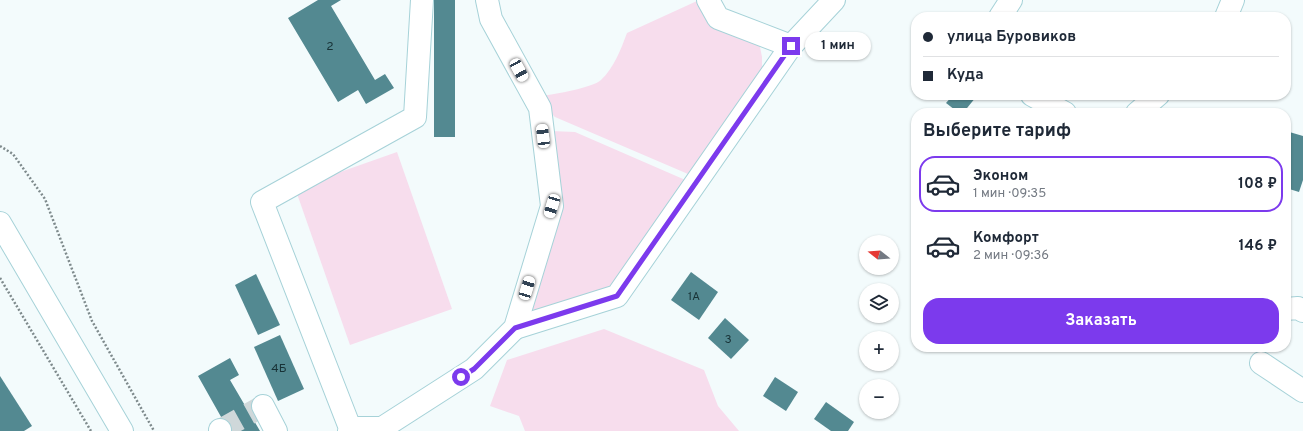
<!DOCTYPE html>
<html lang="ru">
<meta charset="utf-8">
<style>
body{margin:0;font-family:Overpass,sans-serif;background:#f2f2f3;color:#1f2937;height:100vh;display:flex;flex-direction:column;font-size:15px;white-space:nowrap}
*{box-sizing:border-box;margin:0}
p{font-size:13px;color:#747a83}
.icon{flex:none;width:22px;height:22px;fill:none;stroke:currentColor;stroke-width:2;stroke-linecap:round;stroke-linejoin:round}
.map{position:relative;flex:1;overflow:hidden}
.sheet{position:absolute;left:911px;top:108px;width:380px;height:244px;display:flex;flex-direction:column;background:#fff;border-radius:16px;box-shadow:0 1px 3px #0004}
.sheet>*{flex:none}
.top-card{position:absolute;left:911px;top:12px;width:380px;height:88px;border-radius:16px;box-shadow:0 1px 3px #0004;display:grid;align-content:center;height:88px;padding:0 12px;background:#fff}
.needle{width:26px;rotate:287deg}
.tools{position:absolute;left:859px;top:235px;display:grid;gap:8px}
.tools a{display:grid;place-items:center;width:40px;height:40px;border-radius:50%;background:#fff;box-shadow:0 1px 3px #0004;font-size:20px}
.end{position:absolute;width:18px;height:18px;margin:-9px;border:5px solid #7c3aed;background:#fff;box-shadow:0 0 0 2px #fff}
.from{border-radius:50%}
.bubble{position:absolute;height:28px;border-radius:14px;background:#fff;box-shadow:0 1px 3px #0004;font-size:13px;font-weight:700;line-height:28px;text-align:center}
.car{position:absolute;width:12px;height:24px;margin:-12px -6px;border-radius:5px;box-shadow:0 0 3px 1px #0007;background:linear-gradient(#fff 24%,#345 0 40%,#fff 0 76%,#345 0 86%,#fff 0)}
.top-card b{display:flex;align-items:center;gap:14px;height:38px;font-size:15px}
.top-card b+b{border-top:1px solid #e0e1e3}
.top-card i{width:10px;height:10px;background:#1f2937}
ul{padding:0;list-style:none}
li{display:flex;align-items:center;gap:12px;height:56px;margin:0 8px 6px;padding:0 4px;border:2px solid transparent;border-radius:16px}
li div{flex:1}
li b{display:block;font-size:15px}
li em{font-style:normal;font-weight:700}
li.current{border-color:#7c3aed}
li>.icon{width:36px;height:36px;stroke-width:1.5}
h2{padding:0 12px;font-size:18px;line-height:48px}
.action{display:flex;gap:8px;margin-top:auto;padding:8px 12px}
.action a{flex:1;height:46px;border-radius:16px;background:#7c3aed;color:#fff;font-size:16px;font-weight:700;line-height:46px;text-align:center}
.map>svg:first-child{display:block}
</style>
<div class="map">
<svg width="1303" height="431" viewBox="0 0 1303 431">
<rect width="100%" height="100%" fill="#f3fbfc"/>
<!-- green -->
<g fill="#f7dded">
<path d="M 697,1 L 759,42 L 762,57 L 762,72 L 695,177 L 555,117 L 548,110 L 542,96 C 555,94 592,88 601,80 C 614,68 621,49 627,33 Z"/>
<path d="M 551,131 L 575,132 L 690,182 L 610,292 L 540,316 L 530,306 L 559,193 L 558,159 Z"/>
<path d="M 397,152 L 452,309 L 350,345 L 295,188 Z"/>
<path d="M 604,329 L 704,370 L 718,406 L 739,431 L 525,431 L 519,416 L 490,406 L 507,360 Z"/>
</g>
<!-- building -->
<g fill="#538991">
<path d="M 318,0 L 341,0 L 331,6 L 375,80 L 385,74 L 394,88 L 366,104 L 358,90 L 338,102 L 288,18 Z"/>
<rect x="434" y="0" width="21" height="137"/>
<path d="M 953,95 L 973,95 L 976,97 L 963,113 L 959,113 L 946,103 Z"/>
<path d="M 1286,131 L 1303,136 L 1303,180 L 1299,192 L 1286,188 Z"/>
<path d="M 691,272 L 718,292 L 699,320 L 671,300 Z"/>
<path d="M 256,274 L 280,325 L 258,335 L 235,285 Z"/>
<path d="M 725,318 L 749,340 L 731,359 L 708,338 Z"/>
<path d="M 280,335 L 304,389 L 278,401 L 254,347 Z"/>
<path d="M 230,358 L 239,375 L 230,380 L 260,431 L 229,431 L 198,376 Z"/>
<path d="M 0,376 L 32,426 L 24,431 L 0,431 Z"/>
<path d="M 775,377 L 798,392 L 786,411 L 763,396 Z"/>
<path d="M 826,402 L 854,422 L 848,431 L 831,431 L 814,419 Z"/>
</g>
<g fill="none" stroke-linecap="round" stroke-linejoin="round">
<!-- minor-tunnel -->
<path stroke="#cfd8da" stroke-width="22" stroke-dasharray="22 11" stroke-linecap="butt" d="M 220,430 L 263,406"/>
<defs>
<g id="minor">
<path d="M 708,0 L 718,18 L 791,46"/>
<path d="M 1000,17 L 1011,0"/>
<path d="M 1226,17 L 1233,0"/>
<path d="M 1032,95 L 1065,113"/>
<path d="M 1137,113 L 1158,95"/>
<path d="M 0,223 L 122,431"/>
<path d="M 1286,309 L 1298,308 L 1303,311"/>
<path d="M 515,328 L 617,296 L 791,46 L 834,0"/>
<path d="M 1261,363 L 1303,391"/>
<path d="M 263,406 L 276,431"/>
<path d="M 350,428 L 382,428 L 474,369 L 515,328 L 552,206 L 540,108 L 491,19 L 487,0"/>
<path d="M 220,431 L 220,430"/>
<path d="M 349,431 L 350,428 L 262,202 L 415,117 L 422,0"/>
</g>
</defs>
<!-- minor casing -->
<use href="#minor" stroke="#a6d2d8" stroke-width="24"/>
<!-- path -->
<g stroke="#7e8a8c" stroke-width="2.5" stroke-dasharray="2 2" stroke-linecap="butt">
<path d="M 0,146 L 13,154 L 45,199 L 92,321 L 154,431"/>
<path d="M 0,278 L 91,431"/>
</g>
<!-- minor -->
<use href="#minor" stroke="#fff" stroke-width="22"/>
</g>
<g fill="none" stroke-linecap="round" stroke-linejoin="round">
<!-- route -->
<path stroke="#7c3aed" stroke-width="5" d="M 461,377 L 474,369 L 515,328 L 617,296 L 791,46"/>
</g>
<g text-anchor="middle" stroke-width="3" stroke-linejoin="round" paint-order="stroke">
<!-- number labels -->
<g font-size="12" fill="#183236">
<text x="330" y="50">2</text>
<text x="694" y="300">1А</text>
<text x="728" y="343">3</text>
<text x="279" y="372">4Б</text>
</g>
</g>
</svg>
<div class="tools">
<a><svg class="needle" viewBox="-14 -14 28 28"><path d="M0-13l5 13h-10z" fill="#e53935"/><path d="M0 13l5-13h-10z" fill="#747a83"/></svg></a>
<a><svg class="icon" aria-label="layers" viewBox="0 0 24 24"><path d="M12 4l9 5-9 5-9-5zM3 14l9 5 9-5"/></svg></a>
<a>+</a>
<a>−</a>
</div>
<i class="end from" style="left:461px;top:377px"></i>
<i class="end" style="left:791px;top:46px"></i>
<div class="bubble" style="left:805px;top:32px;width:66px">1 мин</div>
<i class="car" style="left:519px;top:70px;rotate:151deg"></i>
<i class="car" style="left:543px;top:136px;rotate:353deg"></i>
<i class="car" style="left:552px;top:206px;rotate:197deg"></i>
<i class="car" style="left:527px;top:288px;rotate:17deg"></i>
<div class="top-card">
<b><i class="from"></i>улица Буровиков</b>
<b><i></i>Куда</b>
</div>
<section class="sheet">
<h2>Выберите тариф</h2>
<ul>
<li class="current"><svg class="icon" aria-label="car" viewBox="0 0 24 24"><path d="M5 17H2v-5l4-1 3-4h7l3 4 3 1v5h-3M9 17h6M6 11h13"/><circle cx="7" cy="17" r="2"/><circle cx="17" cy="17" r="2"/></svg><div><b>Эконом</b><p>1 мин · 09:35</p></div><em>108 ₽</em></li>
<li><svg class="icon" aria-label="car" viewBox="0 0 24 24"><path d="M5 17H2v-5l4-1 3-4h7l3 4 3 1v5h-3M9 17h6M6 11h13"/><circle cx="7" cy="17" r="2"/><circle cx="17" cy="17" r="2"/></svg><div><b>Комфорт</b><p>2 мин · 09:36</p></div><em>146 ₽</em></li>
</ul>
<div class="action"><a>Заказать</a></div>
</section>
</div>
